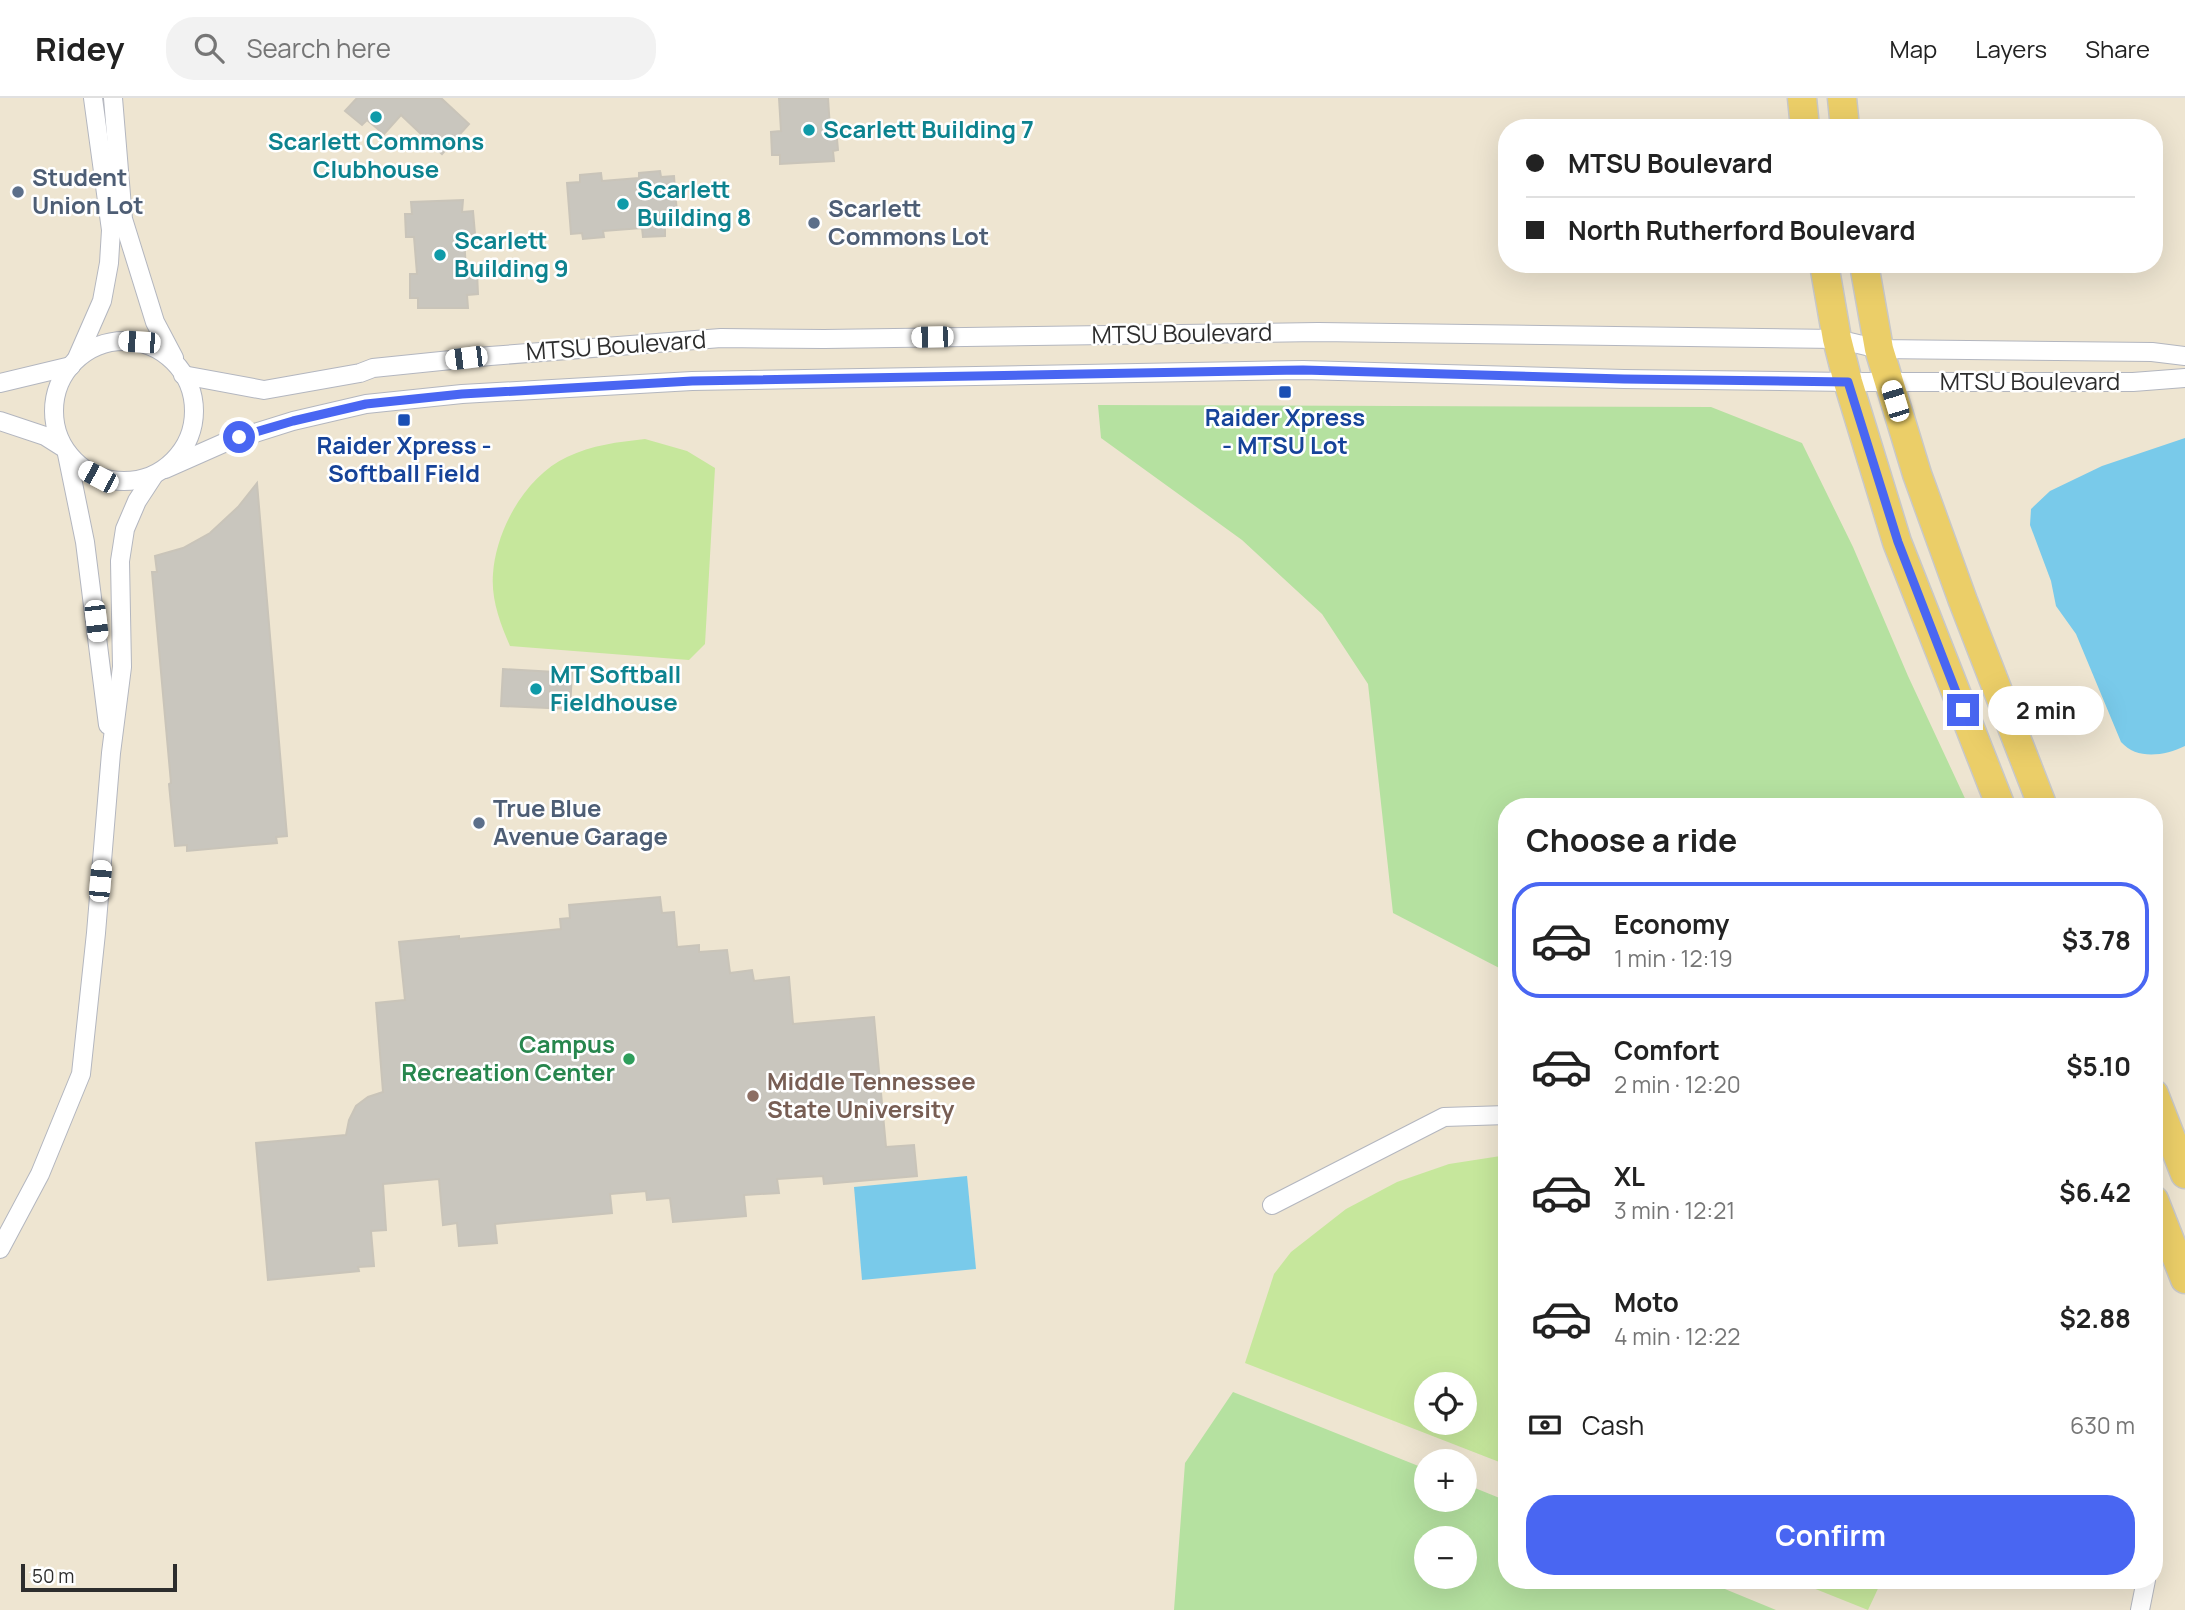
<!DOCTYPE html>
<meta charset="utf-8">
<style>
body{margin:0;font-family:Manrope,sans-serif;background:#f2f2f2;color:#222;height:100vh;display:flex;flex-direction:column;font-size:26px;white-space:nowrap}
*{box-sizing:border-box;margin:0}
p{font-size:23px;color:#767676}
.icon{flex:none;width:38px;height:38px;fill:none;stroke:currentColor;stroke-width:2;stroke-linecap:round;stroke-linejoin:round}
.map{position:relative;flex:1;overflow:hidden}
.details{position:absolute;left:1498px;top:700px;width:665px;height:791px;display:flex;flex-direction:column;background:#fff;border-radius:28px;box-shadow:0 7px 28px #0002}
.details>*{flex:none}
.top-card{position:absolute;left:1498px;top:21px;width:665px;height:154px;border-radius:28px;box-shadow:0 7px 28px #0002;display:grid;align-content:center;height:154px;padding:0 28px;background:#fff}
.controls{position:absolute;left:1414px;top:1274px;display:grid;gap:14px}
.controls a{display:grid;place-items:center;width:63px;height:63px;border-radius:50%;background:#fff;box-shadow:0 7px 28px #0002;font-size:35px}
.scale{position:absolute;left:21px;bottom:18px;width:156px;box-sizing:border-box;padding-left:7px;border:4px solid #2d2d2d;border-top:0;font-size:19px;line-height:24px;white-space:nowrap;color:#2d2d2d;-webkit-text-stroke:5px #fff;paint-order:stroke}
.end{position:absolute;width:32px;height:32px;margin:-16px;border:9px solid #4966f2;background:#fff;box-shadow:0 0 0 4px #fff}
.from{border-radius:50%}
.bubble{position:absolute;height:49px;border-radius:24px;background:#fff;box-shadow:0 7px 28px #0002;font-size:23px;font-weight:700;line-height:49px;text-align:center}
.car{position:absolute;width:21px;height:42px;margin:-21px -10px;border-radius:9px;box-shadow:0 0 5px 2px #0007;background:linear-gradient(#fff 24%,#345 0 40%,#fff 0 76%,#345 0 86%,#fff 0)}
.top-card b{display:flex;align-items:center;gap:24px;height:66px;font-size:26px}
.top-card b+b{border-top:2px solid #e0e0e0}
.top-card i{width:18px;height:18px;background:#222}
ul{padding:0;list-style:none}
li{display:flex;align-items:center;gap:21px;height:116px;margin:0 14px 10px;padding:0 14px;border:4px solid transparent;border-radius:28px}
li div{flex:1}
li b{display:block;font-size:26px}
li em{font-style:normal;font-weight:700}
li.active{border-color:#4966f2}
li>.icon{width:63px;height:63px;stroke-width:1.5}
h2{padding:0 28px;font-size:32px;line-height:84px}
.pay{display:flex;align-items:center;gap:18px;height:77px;padding:0 28px;font-size:26px}
.pay p{margin-inline-start:auto}
.cta{display:flex;gap:14px;margin-top:auto;padding:14px 28px}
.cta a{flex:1;height:80px;border-radius:28px;background:#4966f2;color:#fff;font-size:28px;font-weight:700;line-height:80px;text-align:center}
header{display:flex;align-items:center;gap:42px;box-sizing:border-box;height:98px;padding:0 35px;background:#fff;border-bottom:2px solid #e0e0e0}
header strong{font-size:33px}
nav{display:flex;gap:38px;margin-inline-start:auto;font-size:24px}
.search{width:490px;height:63px;background:#f2f2f2;display:flex;align-items:center;gap:18px;box-sizing:border-box;padding:0 24px;border-radius:28px;color:#767676;font-size:26px}
.map>svg:first-child{display:block}
</style>
<header>
<strong>Ridey</strong>
<div class="search"><svg class="icon" aria-label="search" viewBox="0 0 24 24"><circle cx="10" cy="10" r="6"/><path d="M15 15l6 6"/></svg>Search here</div>
<nav><a>Map</a><a>Layers</a><a>Share</a></nav>
</header>
<div class="map">
<svg width="2185" height="1512" viewBox="0 0 2185 1512">
<rect width="100%" height="100%" fill="#ede8e0"/>
<!-- education -->
<path fill="#eee5d1" fill-rule="evenodd" d="M 0,0 L 2185,0 L 2185,1512 L 0,1512 ZM 1507,30 L 2154,30 L 2154,166 L 1507,166 ZM 1507,709 L 2154,709 L 2154,1482 L 1507,1482 ZM 1426,1286 L 1465,1286 L 1465,1325 L 1426,1325 ZM 1426,1363 L 1465,1363 L 1465,1402 L 1426,1402 ZM 1426,1440 L 1465,1440 L 1465,1479 L 1426,1479 Z"/>
<!-- green -->
<g fill="#b5e1a0" fill-rule="evenodd">
<path d="M 1098,307 L 1711,309 L 1802,345 L 1853,449 L 1908,578 L 1969,709 L 1507,709 L 1507,874 L 1393,815 L 1368,586 L 1322,516 L 1242,442 L 1101,340 Z"/>
<path d="M 1233,1294 L 1426,1371 L 1426,1402 L 1465,1402 L 1465,1386 L 1507,1403 L 1507,1482 L 1703,1482 L 1776,1512 L 1174,1512 L 1185,1365 ZM 1426,1440 L 1465,1440 L 1465,1479 L 1426,1479 Z"/>
</g>
<!-- pitch -->
<g fill="#c6e79c" fill-rule="evenodd">
<path d="M 645,341 L 687,353 L 715,370 L 705,546 L 689,562 L 510,548 C 500,525 491,501 493,476 C 496,431 526,378 567,359 C 592,347 618,344 645,341 Z"/>
<path d="M 1507,1057 L 1507,1367 L 1245,1265 L 1274,1176 L 1291,1154 L 1346,1111 L 1397,1084 L 1449,1066 ZM 1465,1286 L 1465,1325 L 1426,1325 L 1426,1286 Z"/>
<path d="M 1793,1482 L 1882,1482 L 1868,1512 Z"/>
</g>
<!-- water -->
<g fill="#79caea">
<path d="M 2185,340 L 2185,648 C 2164,658 2137,662 2121,644 L 2076,536 L 2056,508 L 2051,483 L 2030,427 L 2031,411 L 2050,393 L 2102,368 Z"/>
<path d="M 967,1078 L 976,1171 L 862,1182 L 854,1089 Z"/>
</g>
<!-- building -->
<g fill="#c9c6be" stroke="#c9c4b9" stroke-width="2">
<path d="M 357,0 L 441,0 L 469,26 L 442,56 L 401,17 L 384,36 L 367,22 L 362,27 L 345,13 Z"/>
<path d="M 779,0 L 828,0 L 830,30 L 836,30 L 838,52 L 833,53 L 834,63 L 780,66 L 780,57 L 772,57 L 771,34 L 781,33 Z"/>
<path d="M 660,73 L 661,79 L 674,78 L 678,128 L 665,129 L 665,138 L 643,139 L 642,130 L 603,133 L 604,139 L 583,141 L 582,135 L 571,136 L 567,85 L 580,84 L 580,77 L 601,75 L 602,83 L 639,80 L 639,75 Z"/>
<path d="M 463,102 L 462,114 L 473,113 L 475,136 L 464,137 L 466,174 L 477,174 L 478,196 L 467,197 L 468,210 L 418,210 L 418,200 L 410,200 L 410,176 L 417,176 L 414,139 L 406,139 L 405,116 L 412,116 L 411,104 Z"/>
<path d="M 257,385 L 287,738 L 276,739 L 277,745 L 187,753 L 187,747 L 175,748 L 169,686 L 171,685 L 152,474 L 157,474 L 155,458 L 183,450 L 210,435 L 238,409 Z"/>
<path d="M 503,571 L 572,575 L 570,611 L 501,608 Z"/>
<path d="M 660,799 L 662,815 L 674,814 L 677,849 L 699,847 L 699,854 L 727,852 L 730,875 L 752,872 L 754,883 L 789,879 L 793,926 L 874,919 L 886,1049 L 914,1047 L 917,1078 L 824,1086 L 823,1078 L 777,1081 L 779,1095 L 744,1097 L 746,1118 L 673,1124 L 670,1100 L 647,1102 L 646,1093 L 610,1096 L 612,1115 L 495,1126 L 497,1145 L 459,1148 L 457,1125 L 443,1127 L 439,1081 L 383,1086 L 386,1132 L 371,1133 L 374,1168 L 358,1169 L 359,1173 L 268,1182 L 256,1045 L 346,1037 L 349,1022 L 356,1008 L 368,999 L 383,994 L 376,905 L 405,902 L 399,844 L 459,838 L 459,841 L 561,831 L 560,821 L 570,820 L 569,807 Z"/>
</g>
<g fill="none" stroke-linecap="round" stroke-linejoin="round">
<defs>
<g id="minor">
<path d="M 113,0 L 123,121 L 155,224 L 174,260"/>
<circle cx="124" cy="313" r="70"/>
<path d="M 77,260 L 102,203 L 109,165 L 111,132 L 93,0"/>
<path d="M 183,277 L 264,292 L 360,275 L 373,270 L 490,258 L 721,240 L 824,241 L 1318,234 L 1837,241 L 1879,251 L 2152,254 L 2185,258"/>
<path d="M 0,285 L 71,268"/>
<path d="M 0,323 L 45,338 L 64,350"/>
<path d="M 67,356 L 85,444 L 108,627"/>
<path d="M 165,371 L 226,344 L 293,323 L 366,306 L 462,296 L 692,283 L 1303,272 L 1624,281 L 1848,284 L 2133,284 L 2185,280"/>
<path d="M 1272,1107 L 1444,1019 L 1507,1017"/>
<path d="M 0,1151 L 40,1076 L 81,976 L 96,835 L 111,655 L 122,569 L 120,463 L 125,431 L 137,403 L 154,377"/>
<path d="M 2140,1512 L 2146,1482"/>
</g>
<g id="primary">
<path d="M 1802,0 L 1805,30"/>
<path d="M 1842,0 L 1845,30"/>
<path d="M 1824,166 L 1837,241 L 1848,284 L 1897,444 L 2001,709"/>
<path d="M 1864,166 L 1879,251 L 1917,376 L 1963,503 L 2043,709"/>
<path d="M 2154,996 L 2185,1076"/>
<path d="M 2154,1102 L 2185,1181"/>
</g>
</defs>
<!-- minor casing -->
<use href="#minor" stroke="#b3b6bf" stroke-width="20"/>
<!-- primary casing -->
<use href="#primary" stroke="#c8c8c8" stroke-width="31"/>
<!-- minor -->
<use href="#minor" stroke="#fff" stroke-width="18"/>
<!-- primary -->
<use href="#primary" stroke="#ebce68" stroke-width="28"/>
</g>
<g fill="none" stroke-linecap="round" stroke-linejoin="round">
<!-- route -->
<path stroke="#4966f2" stroke-width="9" d="M 239,339 L 293,323 L 366,306 L 462,296 L 692,283 L 1303,272 L 1624,281 L 1848,284 L 1898,444 L 1963,612"/>
</g>
<!-- markers -->
<g fill="#0f9aa8" stroke="#fff" stroke-width="2.5">
<circle cx="376" cy="19" r="7"/>
<circle cx="809" cy="32" r="7"/>
<circle cx="623" cy="106" r="7"/>
<circle cx="440" cy="157" r="7"/>
<circle cx="536" cy="591" r="7"/>
</g>
<g fill="#5c6f8a" stroke="#fff" stroke-width="2.5">
<circle cx="18" cy="94" r="7"/>
<circle cx="814" cy="125" r="7"/>
<circle cx="479" cy="725" r="7"/>
</g>
<g fill="#1a4fb4" stroke="#fff" stroke-width="2.5">
<rect x="1278" y="287" width="14" height="14" rx="3.5"/>
<rect x="397" y="315" width="14" height="14" rx="3.5"/>
</g>
<circle fill="#2e9e5b" stroke="#fff" stroke-width="2.5" cx="629" cy="961" r="7"/>
<circle fill="#8d6e63" stroke="#fff" stroke-width="2.5" cx="753" cy="998" r="7"/>
<g text-anchor="middle" stroke-width="5" stroke-linejoin="round" paint-order="stroke">
<!-- culture labels -->
<g font-size="24" font-weight="bold" fill="#0d838f" stroke="#fff" text-anchor="start">
<text x="823" y="40">Scarlett Building 7</text>
<text x="376" y="52" text-anchor="middle">Scarlett Commons<tspan x="376" dy="28">Clubhouse</tspan></text>
<text x="637" y="100">Scarlett<tspan x="637" dy="28">Building 8</tspan></text>
<text x="454" y="151">Scarlett<tspan x="454" dy="28">Building 9</tspan></text>
<text x="550" y="585">MT Softball<tspan x="550" dy="28">Fieldhouse</tspan></text>
</g>
<!-- service labels -->
<g font-size="24" font-weight="bold" fill="#4e5e75" stroke="#fff" text-anchor="start">
<text x="32" y="88">Student<tspan x="32" dy="28">Union Lot</tspan></text>
<text x="828" y="119">Scarlett<tspan x="828" dy="28">Commons Lot</tspan></text>
<text x="493" y="719">True Blue<tspan x="493" dy="28">Avenue Garage</tspan></text>
</g>
<!-- street labels -->
<g font-size="24" fill="#2d2d2d" stroke="#fff">
<text transform="translate(1182 236) rotate(-1)" y="8">MTSU Boulevard</text>
<text transform="translate(616 248) rotate(-4)" y="8">MTSU Boulevard</text>
<text x="2030" y="292">MTSU Boulevard</text>
</g>
<!-- transit labels -->
<g font-size="24" font-weight="bold" fill="#164399" stroke="#fff">
<text x="1285" y="328">Raider Xpress<tspan x="1285" dy="28">- MTSU Lot</tspan></text>
<text x="404" y="356">Raider Xpress -<tspan x="404" dy="28">Softball Field</tspan></text>
</g>
<!-- leisure labels -->
<g font-size="24" font-weight="bold" fill="#27864d" stroke="#fff" text-anchor="end">
<text x="615" y="955">Campus<tspan x="615" dy="28">Recreation Center</tspan></text>
</g>
<!-- education labels -->
<g font-size="24" font-weight="bold" fill="#785e54" stroke="#fff" text-anchor="start">
<text x="767" y="992">Middle Tennessee<tspan x="767" dy="28">State University</tspan></text>
</g>
</g>
</svg>
<div class="controls">
<a><svg class="icon" aria-label="locate" viewBox="0 0 24 24"><circle cx="12" cy="12" r="6"/><path d="M12 2v4M12 18v4M2 12h4M18 12h4"/></svg></a>
<a>+</a>
<a>−</a>
</div>
<div class="scale">50 m</div>
<i class="end from" style="left:239px;top:339px"></i>
<i class="end" style="left:1963px;top:612px"></i>
<div class="bubble" style="left:1988px;top:588px;width:116px">2 min</div>
<i class="car" style="left:932px;top:239px;rotate:269deg"></i>
<i class="car" style="left:139px;top:244px;rotate:274deg"></i>
<i class="car" style="left:466px;top:260px;rotate:263deg"></i>
<i class="car" style="left:1895px;top:303px;rotate:343deg"></i>
<i class="car" style="left:98px;top:379px;rotate:298deg"></i>
<i class="car" style="left:96px;top:523px;rotate:173deg"></i>
<i class="car" style="left:100px;top:783px;rotate:5deg"></i>
<div class="top-card">
<b><i class="from"></i>MTSU Boulevard</b>
<b><i></i>North Rutherford Boulevard</b>
</div>
<section class="details">
<h2>Choose a ride</h2>
<ul>
<li class="active"><svg class="icon" aria-label="car" viewBox="0 0 24 24"><path d="M5 17H2v-5l4-1 3-4h7l3 4 3 1v5h-3M9 17h6M6 11h13"/><circle cx="7" cy="17" r="2"/><circle cx="17" cy="17" r="2"/></svg><div><b>Economy</b><p>1 min · 12:19</p></div><em>$3.78</em></li>
<li><svg class="icon" aria-label="car" viewBox="0 0 24 24"><path d="M5 17H2v-5l4-1 3-4h7l3 4 3 1v5h-3M9 17h6M6 11h13"/><circle cx="7" cy="17" r="2"/><circle cx="17" cy="17" r="2"/></svg><div><b>Comfort</b><p>2 min · 12:20</p></div><em>$5.10</em></li>
<li><svg class="icon" aria-label="car" viewBox="0 0 24 24"><path d="M5 17H2v-5l4-1 3-4h7l3 4 3 1v5h-3M9 17h6M6 11h13"/><circle cx="7" cy="17" r="2"/><circle cx="17" cy="17" r="2"/></svg><div><b>XL</b><p>3 min · 12:21</p></div><em>$6.42</em></li>
<li><svg class="icon" aria-label="car" viewBox="0 0 24 24"><path d="M5 17H2v-5l4-1 3-4h7l3 4 3 1v5h-3M9 17h6M6 11h13"/><circle cx="7" cy="17" r="2"/><circle cx="17" cy="17" r="2"/></svg><div><b>Moto</b><p>4 min · 12:22</p></div><em>$2.88</em></li>
</ul>
<div class="pay"><svg class="icon" aria-label="cash" viewBox="0 0 24 24"><path d="M3 7h18v10H3z"/><circle cx="12" cy="12" r="2"/></svg>Cash<p>630 m</p></div>
<div class="cta"><a>Confirm</a></div>
</section>
</div>
